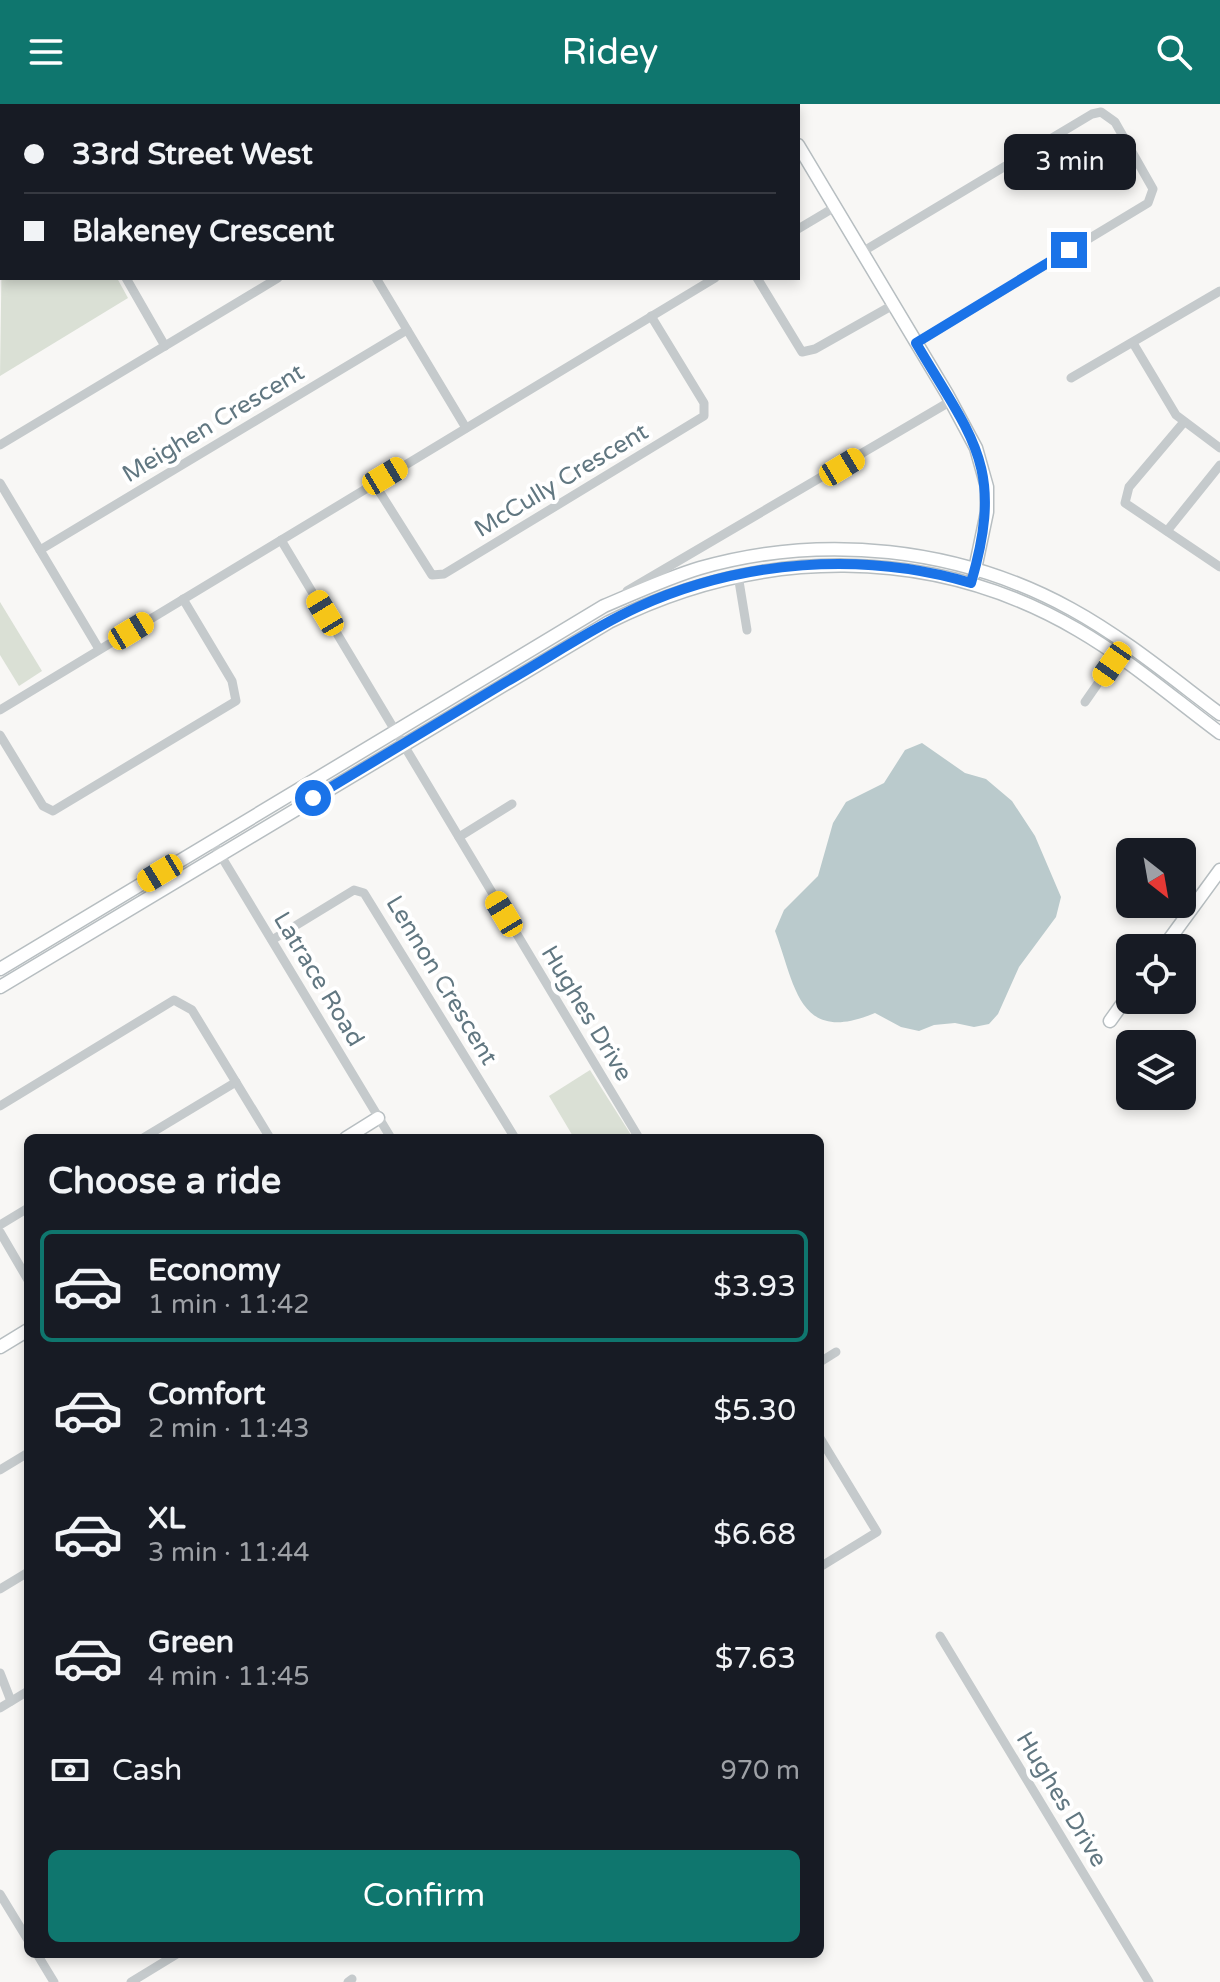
<!DOCTYPE html>
<meta charset="utf-8">
<style>
body{margin:0;font-family:"Varela Round",sans-serif;background:#242831;color:#f1f3f6;height:100vh;display:flex;flex-direction:column;font-size:30px;white-space:nowrap}
*{box-sizing:border-box;margin:0}
p{font-size:26px;color:#9ea1a6}
.icon{flex:none;width:44px;height:44px;fill:none;stroke:currentColor;stroke-width:2;stroke-linecap:round;stroke-linejoin:round}
.map{position:relative;flex:1;overflow:hidden}
.details{position:absolute;left:24px;top:1030px;width:800px;height:824px;display:flex;flex-direction:column;background:#171b24;border-radius:12px;box-shadow:0 4px 12px #0003}
.details>*{flex:none}
.hud{position:absolute;left:0px;top:0px;width:800px;height:176px;box-shadow:0 4px 12px #0003;display:grid;align-content:center;height:176px;padding:0 24px;background:#171b24}
.needle{width:52px;rotate:149deg}
.tools{position:absolute;left:1116px;top:734px;display:grid;gap:16px}
.tools a{display:grid;place-items:center;width:80px;height:80px;border-radius:12px;background:#171b24;box-shadow:0 4px 12px #0003;font-size:40px}
.end{position:absolute;width:36px;height:36px;margin:-18px;border:10px solid #1a73e8;background:#fff;box-shadow:0 0 0 4px #fff}
.from{border-radius:50%}
.bubble{position:absolute;height:56px;border-radius:12px;background:#171b24;box-shadow:0 4px 12px #0003;font-size:26px;font-weight:600;line-height:56px;text-align:center}
.car{position:absolute;width:24px;height:48px;margin:-24px -12px;border-radius:10px;box-shadow:0 0 6px 2px #0007;background:linear-gradient(#f5c518 24%,#345 0 40%,#f5c518 0 76%,#345 0 86%,#f5c518 0)}
.hud b{display:flex;align-items:center;gap:28px;height:76px;font-size:30px}
.hud b+b{border-top:2px solid #363941}
.hud i{width:20px;height:20px;background:#f1f3f6}
ul{padding:0;list-style:none}
li{display:flex;align-items:center;gap:24px;height:112px;margin:0 16px 12px;padding:0 8px;border:4px solid transparent;border-radius:12px}
li div{flex:1}
li b{display:block;font-size:30px}
li em{font-style:normal;font-weight:600}
li.active{border-color:#0f766e}
li>.icon{width:72px;height:72px;stroke-width:1.5}
h2{padding:0 24px;font-size:36px;line-height:96px}
.pay{display:flex;align-items:center;gap:20px;height:88px;padding:0 24px;font-size:30px}
.pay p{margin-inline-start:auto}
.primary-button{display:flex;gap:16px;margin-top:auto;padding:16px 24px}
.primary-button a{flex:1;height:92px;border-radius:12px;background:#0f766e;color:#fff;font-size:32px;font-weight:600;line-height:92px;text-align:center}
header{display:flex;justify-content:space-between;align-items:center;height:104px;padding:0 24px;background:#0f766e;color:#fff;font-size:36px;font-weight:600}
.map>svg:first-child{display:block}
</style>
<header><svg class="icon" aria-label="menu" viewBox="0 0 24 24"><path d="M4 6h16M4 12h16M4 18h16"/></svg>Ridey<svg class="icon" aria-label="search" viewBox="0 0 24 24"><circle cx="10" cy="10" r="6"/><path d="M15 15l6 6"/></svg></header>
<div class="map">
<svg width="1220" height="1878" viewBox="0 0 1220 1878">
<rect width="100%" height="100%" fill="#f8f7f5"/>
<!-- green -->
<g fill="#dae0d5">
<path d="M 2,131 L 2,174 L 117,174 L 128,194 L 0,272 Z"/>
<path d="M 0,498 L 42,567 L 19,582 L 0,551 Z"/>
<path d="M 590,966 L 633,1034 L 574,1034 L 549,992 Z"/>
</g>
<!-- water -->
<path fill="#bacacc" d="M 922,639 L 965,669 L 986,675 L 1012,697 L 1035,732 L 1061,793 L 1056,813 L 1019,863 L 998,910 L 989,920 L 974,923 L 955,919 L 934,921 L 919,927 L 901,923 L 875,909 C 799,941 796,884 775,827 L 784,806 L 818,772 L 833,719 L 846,698 L 884,679 L 905,646 Z"/>
<g fill="none" stroke-linecap="round" stroke-linejoin="round">
<defs>
<g id="secondary">
<path d="M 773,0 L 774,2"/>
<path d="M 798,41 L 947,290 L 976,344 L 987,383 L 987,408 L 974,470"/>
<path d="M 1163,844 L 1220,766"/>
<path d="M 0,865 L 604,502 C 635,489 667,474 700,464 C 823,429 958,443 1071,505 C 1124,534 1172,574 1220,610"/>
<path d="M 0,883 L 609,518 C 759,443 931,440 1078,526 C 1128,555 1173,594 1220,629"/>
<path d="M 1110,917 L 1130,889"/>
<path d="M 346,1034 L 378,1014"/>
<path d="M 0,1243 L 28,1226"/>
</g>
</defs>
<!-- secondary casing -->
<use href="#secondary" stroke="#b7bec1" stroke-width="15"/>
<!-- street -->
<g stroke="#c5cacc" stroke-width="9">
<path d="M 20,0 L 21,2"/>
<path d="M 398,0 L 400,2"/>
<path d="M 523,0 L 524,2"/>
<path d="M 649,0 L 650,2"/>
<path d="M 54,2 L 57,0"/>
<path d="M 798,125 L 835,103"/>
<path d="M 862,148 L 1092,10 L 1101,8 L 1115,18 L 1153,85 L 1148,99 L 916,239"/>
<path d="M 126,174 L 165,242"/>
<path d="M 376,174 L 466,324"/>
<path d="M 757,174 L 802,248 L 815,245 L 893,201"/>
<path d="M 1133,239 L 1176,311 L 1220,344"/>
<path d="M 1071,274 L 1220,187"/>
<path d="M 1184,318 L 1129,383 L 1125,399 L 1220,463"/>
<path d="M 0,341 L 278,174"/>
<path d="M 0,379 L 99,545"/>
<path d="M 374,379 L 432,471 L 444,470 L 704,312 L 704,299 L 651,212"/>
<path d="M 1167,427 L 1220,361"/>
<path d="M 281,436 L 639,1034"/>
<path d="M 40,446 L 407,226"/>
<path d="M 738,471 L 747,526"/>
<path d="M 627,487 L 951,297"/>
<path d="M 1085,598 L 1117,552"/>
<path d="M 0,606 L 715,174"/>
<path d="M 0,631 L 43,702 L 53,707 L 236,597 L 232,577 L 183,495"/>
<path d="M 459,733 L 512,700"/>
<path d="M 212,737 L 391,1034"/>
<path d="M 272,836 L 354,786 L 364,789 L 515,1034"/>
<path d="M 0,1002 L 174,896 L 192,906 L 270,1034"/>
<path d="M 143,1034 L 236,978"/>
<path d="M 0,1121 L 28,1104"/>
<path d="M 0,1128 L 28,1176"/>
<path d="M 820,1258 L 836,1248"/>
<path d="M 820,1334 L 877,1428 L 820,1463"/>
<path d="M 0,1366 L 28,1349"/>
<path d="M 0,1485 L 28,1468"/>
<path d="M 940,1532 L 1149,1878"/>
<path d="M 0,1569 L 11,1597"/>
<path d="M 0,1604 L 28,1587"/>
<path d="M 0,1790 L 28,1836"/>
<path d="M 37,1850 L 54,1878"/>
<path d="M 131,1878 L 177,1850"/>
<path d="M 348,1878 L 352,1875"/>
</g>
<!-- secondary -->
<use href="#secondary" stroke="#fff" stroke-width="12"/>
</g>
<g fill="none" stroke-linecap="round" stroke-linejoin="round">
<!-- route -->
<path stroke="#1a73e8" stroke-width="10" d="M 313,694 C 377,655 442,617 506,578 C 550,553 592,524 638,503 C 741,456 863,447 971,479 C 1005,362 973,336 916,239 L 1069,146"/>
</g>
<g text-anchor="middle" stroke-width="8" stroke-linejoin="round" paint-order="stroke">
<!-- street labels -->
<g font-size="24" fill="#617781" stroke="#fff">
<text transform="translate(213 319) rotate(-31)" y="8">Meighen Crescent</text>
<text transform="translate(561 376) rotate(-31)" y="8">McCully Crescent</text>
<text transform="translate(319 875) rotate(59)" y="8">Latrace Road</text>
<text transform="translate(442 876) rotate(59)" y="8">Lennon Crescent</text>
<text transform="translate(587 909) rotate(59)" y="8">Hughes Drive</text>
<text transform="translate(1062 1695) rotate(59)" y="8">Hughes Drive</text>
</g>
</g>
</svg>
<div class="tools">
<a><svg class="needle" viewBox="-14 -14 28 28"><path d="M0-13l5 13h-10z" fill="#e53935"/><path d="M0 13l5-13h-10z" fill="#9ea1a6"/></svg></a>
<a><svg class="icon" aria-label="locate" viewBox="0 0 24 24"><circle cx="12" cy="12" r="6"/><path d="M12 2v4M12 18v4M2 12h4M18 12h4"/></svg></a>
<a><svg class="icon" aria-label="layers" viewBox="0 0 24 24"><path d="M12 4l9 5-9 5-9-5zM3 14l9 5 9-5"/></svg></a>
</div>
<i class="end from" style="left:313px;top:694px"></i>
<i class="end" style="left:1069px;top:146px"></i>
<div class="bubble" style="left:1004px;top:30px;width:132px">3 min</div>
<i class="car" style="left:842px;top:363px;rotate:59deg"></i>
<i class="car" style="left:385px;top:372px;rotate:59deg"></i>
<i class="car" style="left:325px;top:509px;rotate:329deg"></i>
<i class="car" style="left:131px;top:527px;rotate:59deg"></i>
<i class="car" style="left:1112px;top:560px;rotate:215deg"></i>
<i class="car" style="left:160px;top:769px;rotate:239deg"></i>
<i class="car" style="left:504px;top:810px;rotate:329deg"></i>
<div class="hud">
<b><i class="from"></i>33rd Street West</b>
<b><i></i>Blakeney Crescent</b>
</div>
<section class="details">
<h2>Choose a ride</h2>
<ul>
<li class="active"><svg class="icon" aria-label="car" viewBox="0 0 24 24"><path d="M5 17H2v-5l4-1 3-4h7l3 4 3 1v5h-3M9 17h6M6 11h13"/><circle cx="7" cy="17" r="2"/><circle cx="17" cy="17" r="2"/></svg><div><b>Economy</b><p>1 min · 11:42</p></div><em>$3.93</em></li>
<li><svg class="icon" aria-label="car" viewBox="0 0 24 24"><path d="M5 17H2v-5l4-1 3-4h7l3 4 3 1v5h-3M9 17h6M6 11h13"/><circle cx="7" cy="17" r="2"/><circle cx="17" cy="17" r="2"/></svg><div><b>Comfort</b><p>2 min · 11:43</p></div><em>$5.30</em></li>
<li><svg class="icon" aria-label="car" viewBox="0 0 24 24"><path d="M5 17H2v-5l4-1 3-4h7l3 4 3 1v5h-3M9 17h6M6 11h13"/><circle cx="7" cy="17" r="2"/><circle cx="17" cy="17" r="2"/></svg><div><b>XL</b><p>3 min · 11:44</p></div><em>$6.68</em></li>
<li><svg class="icon" aria-label="car" viewBox="0 0 24 24"><path d="M5 17H2v-5l4-1 3-4h7l3 4 3 1v5h-3M9 17h6M6 11h13"/><circle cx="7" cy="17" r="2"/><circle cx="17" cy="17" r="2"/></svg><div><b>Green</b><p>4 min · 11:45</p></div><em>$7.63</em></li>
</ul>
<div class="pay"><svg class="icon" aria-label="cash" viewBox="0 0 24 24"><path d="M3 7h18v10H3z"/><circle cx="12" cy="12" r="2"/></svg>Cash<p>970 m</p></div>
<div class="primary-button"><a>Confirm</a></div>
</section>
</div>
